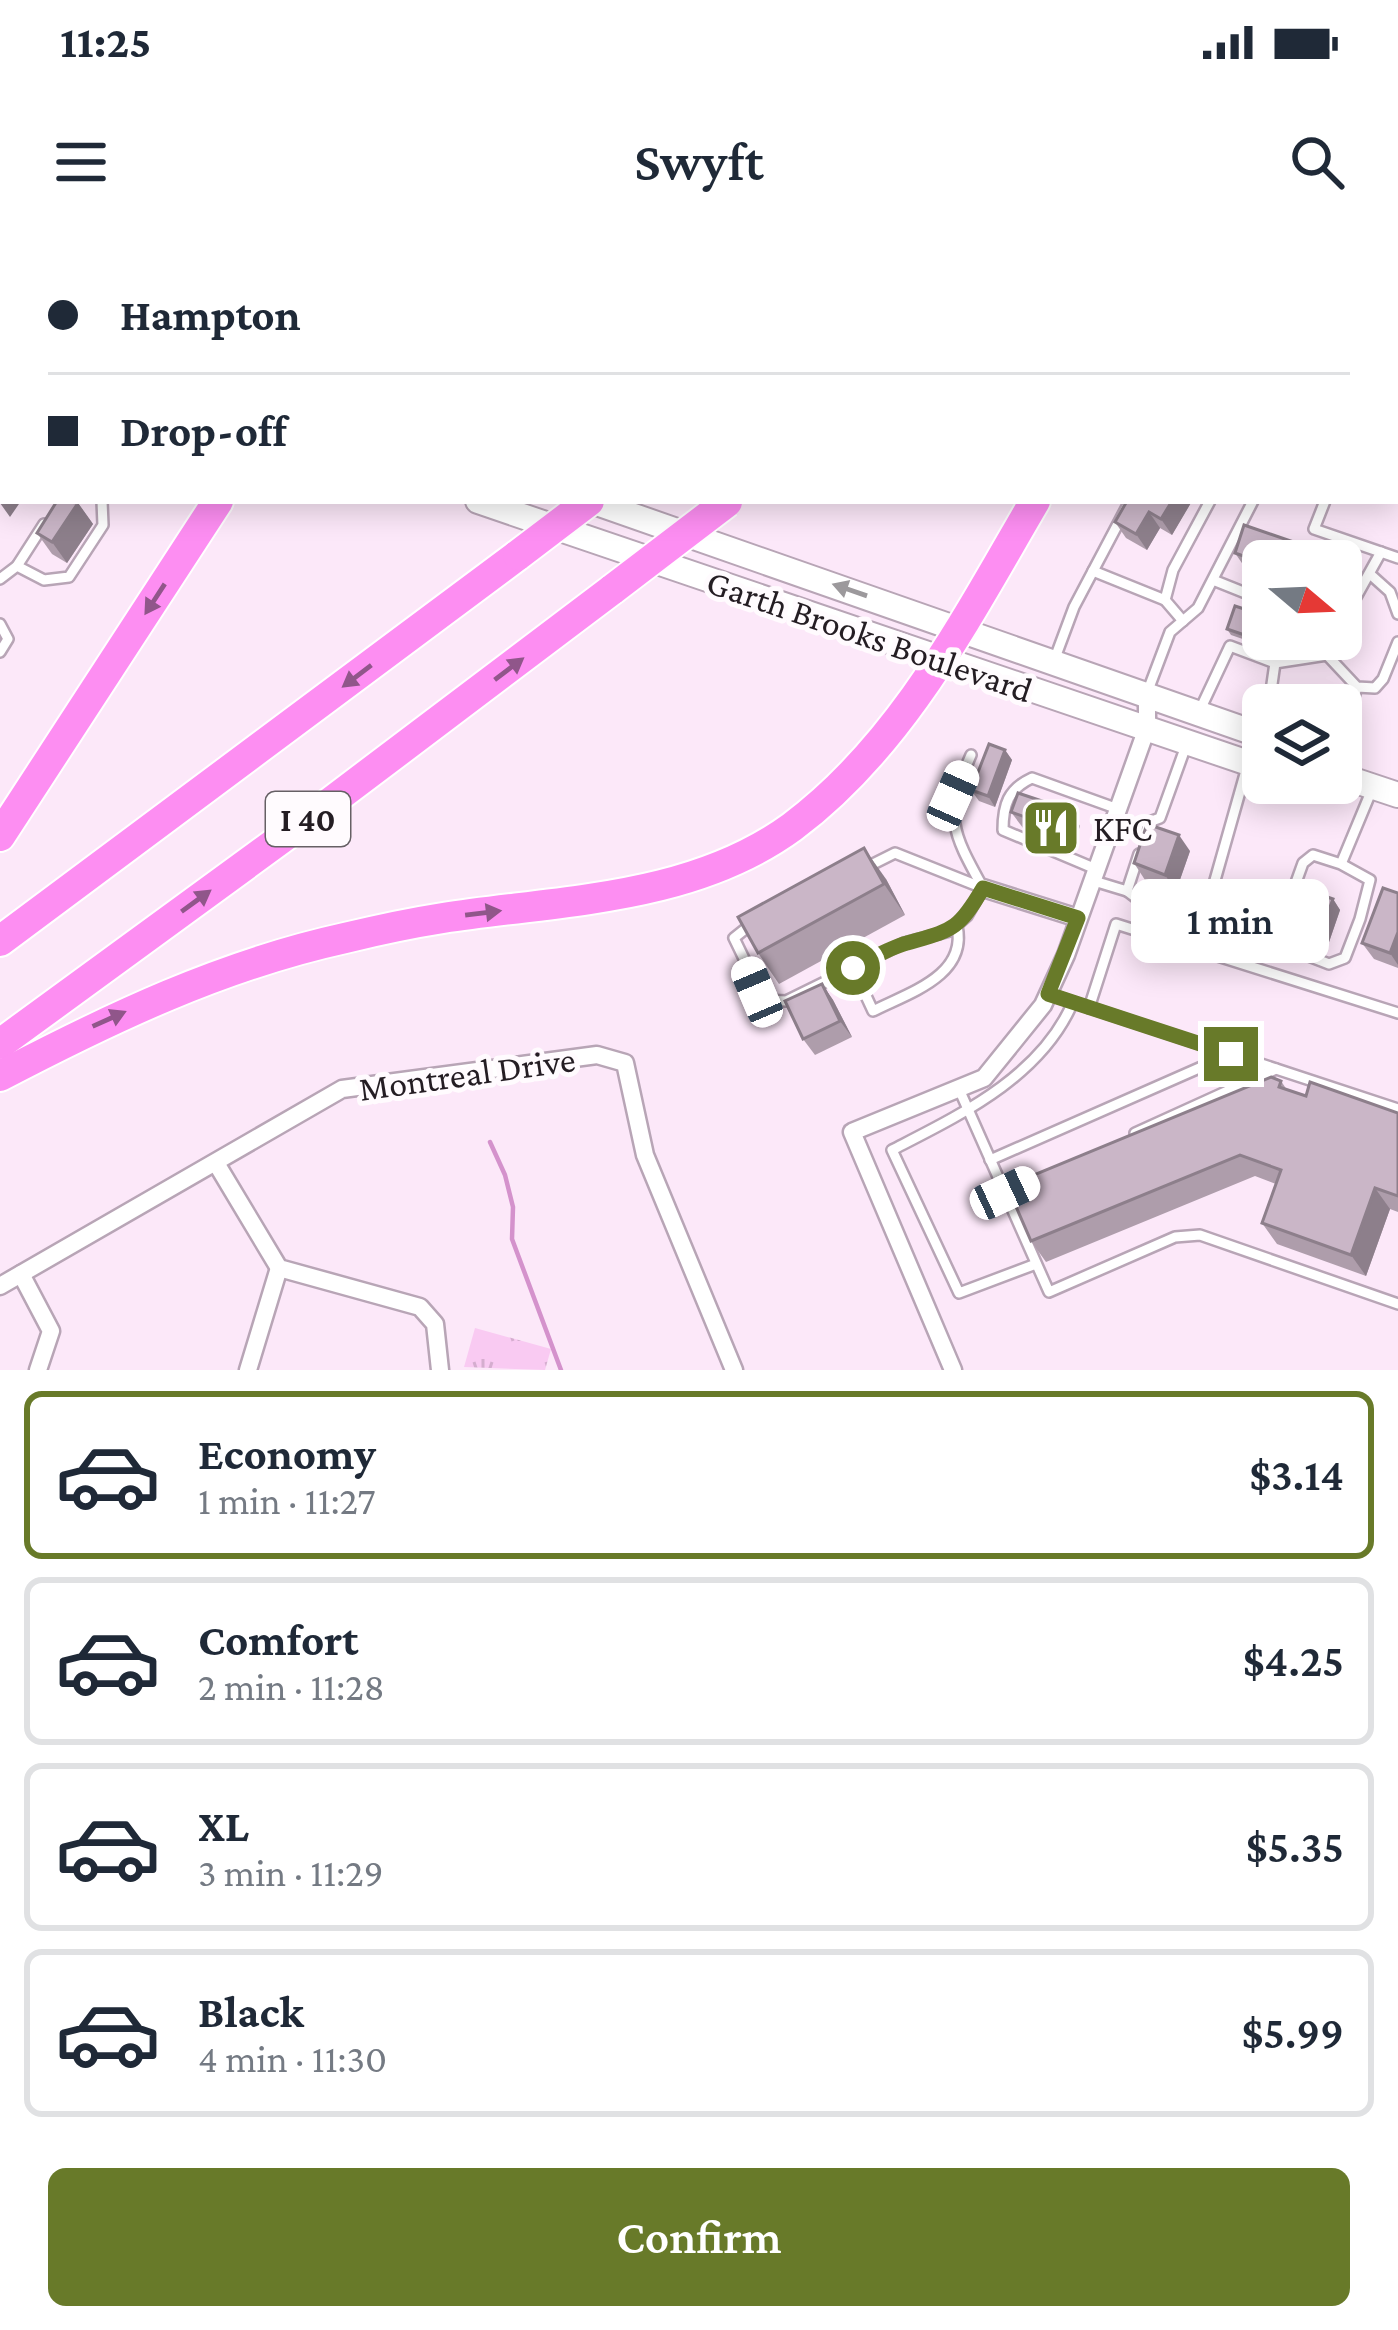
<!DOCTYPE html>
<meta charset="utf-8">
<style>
body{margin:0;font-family:"Crimson Pro",serif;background:#f2f2f3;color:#1f2937;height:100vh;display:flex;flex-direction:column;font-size:45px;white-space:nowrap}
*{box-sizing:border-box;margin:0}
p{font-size:39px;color:#747a83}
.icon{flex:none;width:66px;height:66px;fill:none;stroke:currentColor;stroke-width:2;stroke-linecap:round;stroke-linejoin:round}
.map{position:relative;height:1130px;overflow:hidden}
.sheet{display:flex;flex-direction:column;background:#fff;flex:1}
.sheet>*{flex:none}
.top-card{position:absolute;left:0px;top:0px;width:1398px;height:264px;box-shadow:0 6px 30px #0003;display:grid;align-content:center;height:264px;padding:0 48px;background:#fff}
.needle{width:78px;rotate:109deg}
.buttons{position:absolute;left:1242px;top:300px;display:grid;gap:24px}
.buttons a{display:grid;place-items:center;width:120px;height:120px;border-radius:18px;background:#fff;box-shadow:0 6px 30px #0003;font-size:60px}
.end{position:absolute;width:54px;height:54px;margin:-27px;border:15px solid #687a29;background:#fff;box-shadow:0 0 0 6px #fff}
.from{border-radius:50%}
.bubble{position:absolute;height:84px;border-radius:18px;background:#fff;box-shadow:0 6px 30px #0003;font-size:39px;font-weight:600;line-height:84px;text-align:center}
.car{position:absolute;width:36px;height:72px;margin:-36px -18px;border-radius:15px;box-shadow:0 0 9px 3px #0007;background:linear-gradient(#fff 24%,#345 0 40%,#fff 0 76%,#345 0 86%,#fff 0)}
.top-card b{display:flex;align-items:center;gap:42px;height:114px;font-size:45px}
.top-card b+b{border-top:3px solid #e0e1e3}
.top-card i{width:30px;height:30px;background:#1f2937}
ul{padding:21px 0 0;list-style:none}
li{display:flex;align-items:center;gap:36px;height:168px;margin:0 24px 18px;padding:0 24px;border:6px solid #e0e1e3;border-radius:18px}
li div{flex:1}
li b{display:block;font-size:45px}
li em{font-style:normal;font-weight:600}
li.selected{border-color:#687a29}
li>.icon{width:108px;height:108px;stroke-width:1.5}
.primary-button{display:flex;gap:24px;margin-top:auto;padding:24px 48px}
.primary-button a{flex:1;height:138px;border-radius:18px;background:#687a29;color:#fff;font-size:48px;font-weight:600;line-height:138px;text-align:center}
.status{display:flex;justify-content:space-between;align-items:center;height:84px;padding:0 60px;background:#fff;direction:ltr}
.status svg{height:33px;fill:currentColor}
header{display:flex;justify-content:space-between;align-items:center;height:156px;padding:0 48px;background:#fff;font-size:54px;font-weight:600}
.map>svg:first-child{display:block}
</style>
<div class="status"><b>11:25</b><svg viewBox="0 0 49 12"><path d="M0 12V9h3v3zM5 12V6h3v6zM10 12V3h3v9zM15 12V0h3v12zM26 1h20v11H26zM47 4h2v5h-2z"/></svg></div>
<header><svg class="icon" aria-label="menu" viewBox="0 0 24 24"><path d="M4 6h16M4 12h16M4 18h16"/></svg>Swyft<svg class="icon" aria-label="search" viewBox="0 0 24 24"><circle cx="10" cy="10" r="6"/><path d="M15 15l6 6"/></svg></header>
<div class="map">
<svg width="1398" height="1130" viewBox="0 0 1398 1130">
<defs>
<pattern id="park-tufts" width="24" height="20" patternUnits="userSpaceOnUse" patternTransform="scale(3)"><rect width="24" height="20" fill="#f9caf2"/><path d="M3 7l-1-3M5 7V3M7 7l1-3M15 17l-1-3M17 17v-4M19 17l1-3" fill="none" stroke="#d5adcf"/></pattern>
</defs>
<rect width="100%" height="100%" fill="#fce8f9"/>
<!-- park -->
<path fill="url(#park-tufts)" d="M 475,1088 L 551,1109 L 545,1130 L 464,1127 Z"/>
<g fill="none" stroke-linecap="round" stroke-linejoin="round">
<!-- stream -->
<path stroke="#d492cc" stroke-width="4.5" d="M 490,902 L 505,935 L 513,967 L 512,999 L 561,1130"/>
<defs>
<g id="lane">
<path d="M 104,0 L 113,3"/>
<path d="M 135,0 L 135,3"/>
<path d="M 1286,3 L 1288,0"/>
<path d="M 1324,3 L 1325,0"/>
<path d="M 0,198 L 3,200"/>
<path d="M 1325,261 L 1314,289 L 1398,318"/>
<path d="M 17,326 L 44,340 L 69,337 L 103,285 L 102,261"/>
<path d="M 1093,331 L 1165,360"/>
<path d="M 1371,335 L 1390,352 L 1398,374"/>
<path d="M 0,339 L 17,326 L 44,284"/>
<path d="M 1213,340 L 1263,360"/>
<path d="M 1183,381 L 1165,360 L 1173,330 L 1210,261"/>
<path d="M 0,384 L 8,399 L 0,412"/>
<path d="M 1341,384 L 1381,312"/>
<path d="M 1303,399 L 1303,418"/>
<path d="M 1334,399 L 1327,415 L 1357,447 L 1375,448 L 1383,439 L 1398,402"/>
<path d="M 1055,418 L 1074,367 L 1130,261"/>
<path d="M 1147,453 L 1170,392 L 1198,368 L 1253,261"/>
<path d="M 1269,465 L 1275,423 L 1327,415"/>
<path d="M 1199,472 L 1230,406 L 1275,423"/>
<path d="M 1341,501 L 1357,447"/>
<path d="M 971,515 C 944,577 951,590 983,648"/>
<path d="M 1146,592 L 1149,582 L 1160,578 L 1187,503"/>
<path d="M 895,613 L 983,648 L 967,676 L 950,691 L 904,703 L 786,761 L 764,760 L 734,698 L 749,686 Z"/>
<path d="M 1341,624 L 1370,640 L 1360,679 L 1345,718 L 1329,724 L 1288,708 L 1276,698 L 1303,623 L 1313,615 L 1341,624 L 1373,547"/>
<path d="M 1096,629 L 1003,590 C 1003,565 1008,549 1032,538 L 1118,569"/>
<path d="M 1094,641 L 1127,651 L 1139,614"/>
<path d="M 1127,651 L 1148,667 L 1196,681 L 1206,672 L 1247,527"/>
<path d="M 853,728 L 873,771 C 908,753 968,736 957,686"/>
<path d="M 1048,754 L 1398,869"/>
<path d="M 1089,768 L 1116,684 L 1398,773"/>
<path d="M 959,849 L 1049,1052 L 1175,997 L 1200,995 L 1398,1064"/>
<path d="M 1135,893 L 1276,829"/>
<path d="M 990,920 L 1231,814"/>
<path d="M 1036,1024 L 959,1053 L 892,910 C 960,875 1041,837 1073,762"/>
</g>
<g id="street">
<path d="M 983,648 L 1078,678"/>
<path d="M 216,923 L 279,1028 L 420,1067 L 435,1084 L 440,1130"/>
<path d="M 21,1034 L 51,1091 L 38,1130"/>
<path d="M 0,1046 L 342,849 L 597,815 L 625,823 L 645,915 L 734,1130"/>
<path d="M 248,1130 L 279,1028"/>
<path d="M 953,1130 L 852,892 L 984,838 L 1043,765 L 1066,715 L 1147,488 L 1147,453"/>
</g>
<g id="secondary">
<path d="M 0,61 L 3,62"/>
<path d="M 0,95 L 3,96"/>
<path d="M 478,261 L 1263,528"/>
<path d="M 591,261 L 1263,496"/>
<path d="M 1341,536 L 1398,555"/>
</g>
<g id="highway">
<path d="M 442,3 L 446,0"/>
<path d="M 921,3 L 924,0"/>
<path d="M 1056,3 L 1060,0"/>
<path d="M 1192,3 L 1194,0"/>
<path d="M 0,596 L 218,261"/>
<path d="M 0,701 L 518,315"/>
<path d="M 0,804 L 315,574 L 613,349"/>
<path d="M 0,836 C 111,778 222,725 345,698 C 378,690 411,683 443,678 C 561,660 692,660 792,587 C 902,505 967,377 1035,261"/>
</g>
</defs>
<!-- lane casing -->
<use href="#lane" stroke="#b8a5b6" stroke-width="14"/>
<!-- street casing -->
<use href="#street" stroke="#b8a5b6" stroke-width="21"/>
<!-- secondary casing -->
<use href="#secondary" stroke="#b8a5b6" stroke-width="28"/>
<!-- highway casing -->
<use href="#highway" stroke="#fff" stroke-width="34"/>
<!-- lane -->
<use href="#lane" stroke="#fff" stroke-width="9"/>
<!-- street -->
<use href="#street" stroke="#fff" stroke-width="16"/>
<!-- secondary -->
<use href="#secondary" stroke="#fff" stroke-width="24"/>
<!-- highway -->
<use href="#highway" stroke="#fd8ef2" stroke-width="30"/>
<defs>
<g id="highway-bridge">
<path d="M 518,315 L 589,261"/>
<path d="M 613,349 L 727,262"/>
</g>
</defs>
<!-- highway-bridge casing -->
<use href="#highway-bridge" stroke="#fff" stroke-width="34" stroke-linecap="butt"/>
<!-- highway-bridge -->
<use href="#highway-bridge" stroke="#fd8ef2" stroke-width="30"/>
</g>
<!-- wall -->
<g fill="#ae9dab">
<path d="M 1127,261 L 1192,261 L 1172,295 L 1160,288 L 1147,310 L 1126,298 L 1115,282 Z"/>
<path d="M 78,263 L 93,284 L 67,323 L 52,314 L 37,293 Z"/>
<path d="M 1235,313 L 1263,321 L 1263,335 L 1246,329 Z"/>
<path d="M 1227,389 L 1263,399 L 1285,399 L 1281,412 L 1231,395 Z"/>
<path d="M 1005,510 L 1012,520 L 995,567 L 979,561 L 971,550 Z"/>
<path d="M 1069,570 L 1080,586 L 1073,606 L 1023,588 L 1011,572 Z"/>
<path d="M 1190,611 L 1176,651 L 1145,640 L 1134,623 Z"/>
<path d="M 886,639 L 905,675 L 779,744 L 758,713 Z"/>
<path d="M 1398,653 L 1398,728 L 1374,719 L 1362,703 Z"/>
<path d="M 1333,659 L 1340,670 L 1328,705 L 1308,698 L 1301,687 Z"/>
<path d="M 822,744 L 833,760 L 852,797 L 815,815 L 803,799 Z"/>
<path d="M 1281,841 L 1287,850 L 1306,856 L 1398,873 L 1398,972 L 1390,969 L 1366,1036 L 1277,1004 L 1262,983 L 1276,944 L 1255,936 L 1046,1022 L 1031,1001 Z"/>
</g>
<!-- shaded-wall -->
<g fill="#8d7f8b">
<path d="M 3,255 L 3,261 L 21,261 L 10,277 L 0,263 Z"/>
<path d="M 1172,261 L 1192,261 L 1172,295 L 1161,279 Z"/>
<path d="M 78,263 L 93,284 L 67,323 L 52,302 Z"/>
<path d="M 1149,272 L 1160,288 L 1147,310 L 1136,294 Z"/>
<path d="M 1308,307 L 1318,321 L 1303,321 Z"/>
<path d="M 1279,399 L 1285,399 L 1281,412 L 1277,406 Z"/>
<path d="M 1005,510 L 1012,520 L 995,567 L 988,556 Z"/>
<path d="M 1069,570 L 1080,586 L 1073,606 L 1062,590 Z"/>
<path d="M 1179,595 L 1190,611 L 1176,651 L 1165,635 Z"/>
<path d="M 864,608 L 886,639 L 905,675 L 884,644 Z"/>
<path d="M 1333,659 L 1340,670 L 1328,705 L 1320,694 Z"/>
<path d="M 1398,693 L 1398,725 L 1390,713 Z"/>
<path d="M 822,744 L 833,760 L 852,797 L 840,781 Z"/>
<path d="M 1375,948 L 1390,969 L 1366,1036 L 1351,1015 Z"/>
</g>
<!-- building -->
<g fill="#cab6c7" stroke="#8d7f8b" stroke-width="3">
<path d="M 2,211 L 3,255 L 0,260 L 0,214 Z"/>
<path d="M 57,261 L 78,263 L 52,302 L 37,293 Z"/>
<path d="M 1127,261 L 1172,261 L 1161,279 L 1149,272 L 1136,294 L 1115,282 Z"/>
<path d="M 1244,285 L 1308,307 L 1303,321 L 1263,321 L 1263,323 L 1235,313 Z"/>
<path d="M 1235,366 L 1263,375 L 1263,399 L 1279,399 L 1277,406 L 1227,389 Z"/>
<path d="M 989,504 L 1005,510 L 988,556 L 971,550 Z"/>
<path d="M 1018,553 L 1069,570 L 1062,590 L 1011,572 Z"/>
<path d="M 1147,584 L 1179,595 L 1165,635 L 1134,623 Z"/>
<path d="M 864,608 L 884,644 L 758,713 L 738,677 Z"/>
<path d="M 1383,648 L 1398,653 L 1398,692 L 1390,713 L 1362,703 Z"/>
<path d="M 1313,652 L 1333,659 L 1320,694 L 1301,687 Z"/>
<path d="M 822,744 L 840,781 L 803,799 L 785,761 Z"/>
<path d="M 1271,837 L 1281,841 L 1279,847 L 1306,856 L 1310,842 L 1398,873 L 1398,956 L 1375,948 L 1351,1015 L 1262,983 L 1281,930 L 1240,915 L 1031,1001 L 1007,946 Z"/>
</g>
<!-- one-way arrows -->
<defs><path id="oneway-solid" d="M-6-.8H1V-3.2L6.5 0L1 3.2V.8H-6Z" transform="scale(3)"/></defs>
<use fill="#9c999c" href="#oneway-solid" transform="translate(850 350) rotate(-161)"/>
<g fill="#90568a">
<use href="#oneway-solid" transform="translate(155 359) rotate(123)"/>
<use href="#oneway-solid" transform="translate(509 429) rotate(-37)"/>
<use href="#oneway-solid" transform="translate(357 436) rotate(143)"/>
<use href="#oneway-solid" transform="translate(196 661) rotate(-36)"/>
<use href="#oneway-solid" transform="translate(483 673) rotate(-7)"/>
<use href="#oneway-solid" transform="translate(109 779) rotate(-24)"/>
</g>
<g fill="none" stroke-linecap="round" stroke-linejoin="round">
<!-- route -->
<path stroke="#687a29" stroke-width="15" d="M 853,728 C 870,720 888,708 907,703 C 952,690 958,691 983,648 L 1078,678 L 1048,754 L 1231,814"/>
</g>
<!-- icons -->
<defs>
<symbol id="restaurant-square" viewBox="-11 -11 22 22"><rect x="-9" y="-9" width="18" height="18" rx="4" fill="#687a29" stroke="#fffbfe"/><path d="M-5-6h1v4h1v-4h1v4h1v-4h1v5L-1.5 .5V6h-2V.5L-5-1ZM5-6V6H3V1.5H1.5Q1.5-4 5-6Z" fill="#fff"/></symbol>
</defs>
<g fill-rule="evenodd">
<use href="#restaurant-square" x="1018" y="555" width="66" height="66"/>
</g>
<g text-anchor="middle" stroke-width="10" stroke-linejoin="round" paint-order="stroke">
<!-- shield labels -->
<rect fill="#fffbfe" stroke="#666065" stroke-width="3" x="266" y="552" width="84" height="54" rx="9"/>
<g font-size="33" font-weight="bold" fill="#241d23">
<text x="308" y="591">I 40</text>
</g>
<!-- street labels -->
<g font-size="36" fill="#241d23" stroke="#fffbfe">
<text transform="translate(870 395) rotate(19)" y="13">Garth Brooks Boulevard</text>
<text transform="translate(467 833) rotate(-8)" y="13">Montreal Drive</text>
</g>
<!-- poi labels -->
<g font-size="36" fill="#241d23" stroke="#fffbfe" text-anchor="start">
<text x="1093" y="601">KFC</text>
</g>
</g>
</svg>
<div class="buttons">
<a><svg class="needle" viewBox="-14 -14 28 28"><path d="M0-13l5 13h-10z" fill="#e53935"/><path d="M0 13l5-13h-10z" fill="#747a83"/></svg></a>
<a><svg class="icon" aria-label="layers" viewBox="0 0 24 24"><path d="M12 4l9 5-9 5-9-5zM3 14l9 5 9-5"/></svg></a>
</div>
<i class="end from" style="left:853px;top:728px"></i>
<i class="end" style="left:1231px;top:814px"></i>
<div class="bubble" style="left:1131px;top:639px;width:198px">1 min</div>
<i class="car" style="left:953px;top:556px;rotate:24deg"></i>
<i class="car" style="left:757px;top:752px;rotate:337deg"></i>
<i class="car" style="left:1005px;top:953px;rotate:65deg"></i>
<div class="top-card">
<b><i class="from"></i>Hampton</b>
<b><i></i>Drop-off</b>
</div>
</div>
<section class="sheet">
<ul>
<li class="selected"><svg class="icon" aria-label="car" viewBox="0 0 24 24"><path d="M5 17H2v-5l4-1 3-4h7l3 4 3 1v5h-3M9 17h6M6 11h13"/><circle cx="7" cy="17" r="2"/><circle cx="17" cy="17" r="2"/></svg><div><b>Economy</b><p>1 min · 11:27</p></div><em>$3.14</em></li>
<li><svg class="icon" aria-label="car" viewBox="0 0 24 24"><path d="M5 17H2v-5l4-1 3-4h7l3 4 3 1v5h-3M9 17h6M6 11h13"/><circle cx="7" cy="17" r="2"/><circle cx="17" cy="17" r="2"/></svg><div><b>Comfort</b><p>2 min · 11:28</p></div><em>$4.25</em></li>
<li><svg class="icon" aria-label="car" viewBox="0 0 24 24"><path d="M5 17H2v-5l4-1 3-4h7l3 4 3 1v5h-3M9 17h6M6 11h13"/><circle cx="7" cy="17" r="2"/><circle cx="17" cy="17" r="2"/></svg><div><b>XL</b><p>3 min · 11:29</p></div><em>$5.35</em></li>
<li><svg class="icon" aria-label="car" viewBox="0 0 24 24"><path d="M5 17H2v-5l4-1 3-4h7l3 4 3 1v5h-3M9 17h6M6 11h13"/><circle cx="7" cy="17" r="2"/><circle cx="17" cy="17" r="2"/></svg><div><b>Black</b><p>4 min · 11:30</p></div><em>$5.99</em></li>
</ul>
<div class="primary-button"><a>Confirm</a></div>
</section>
